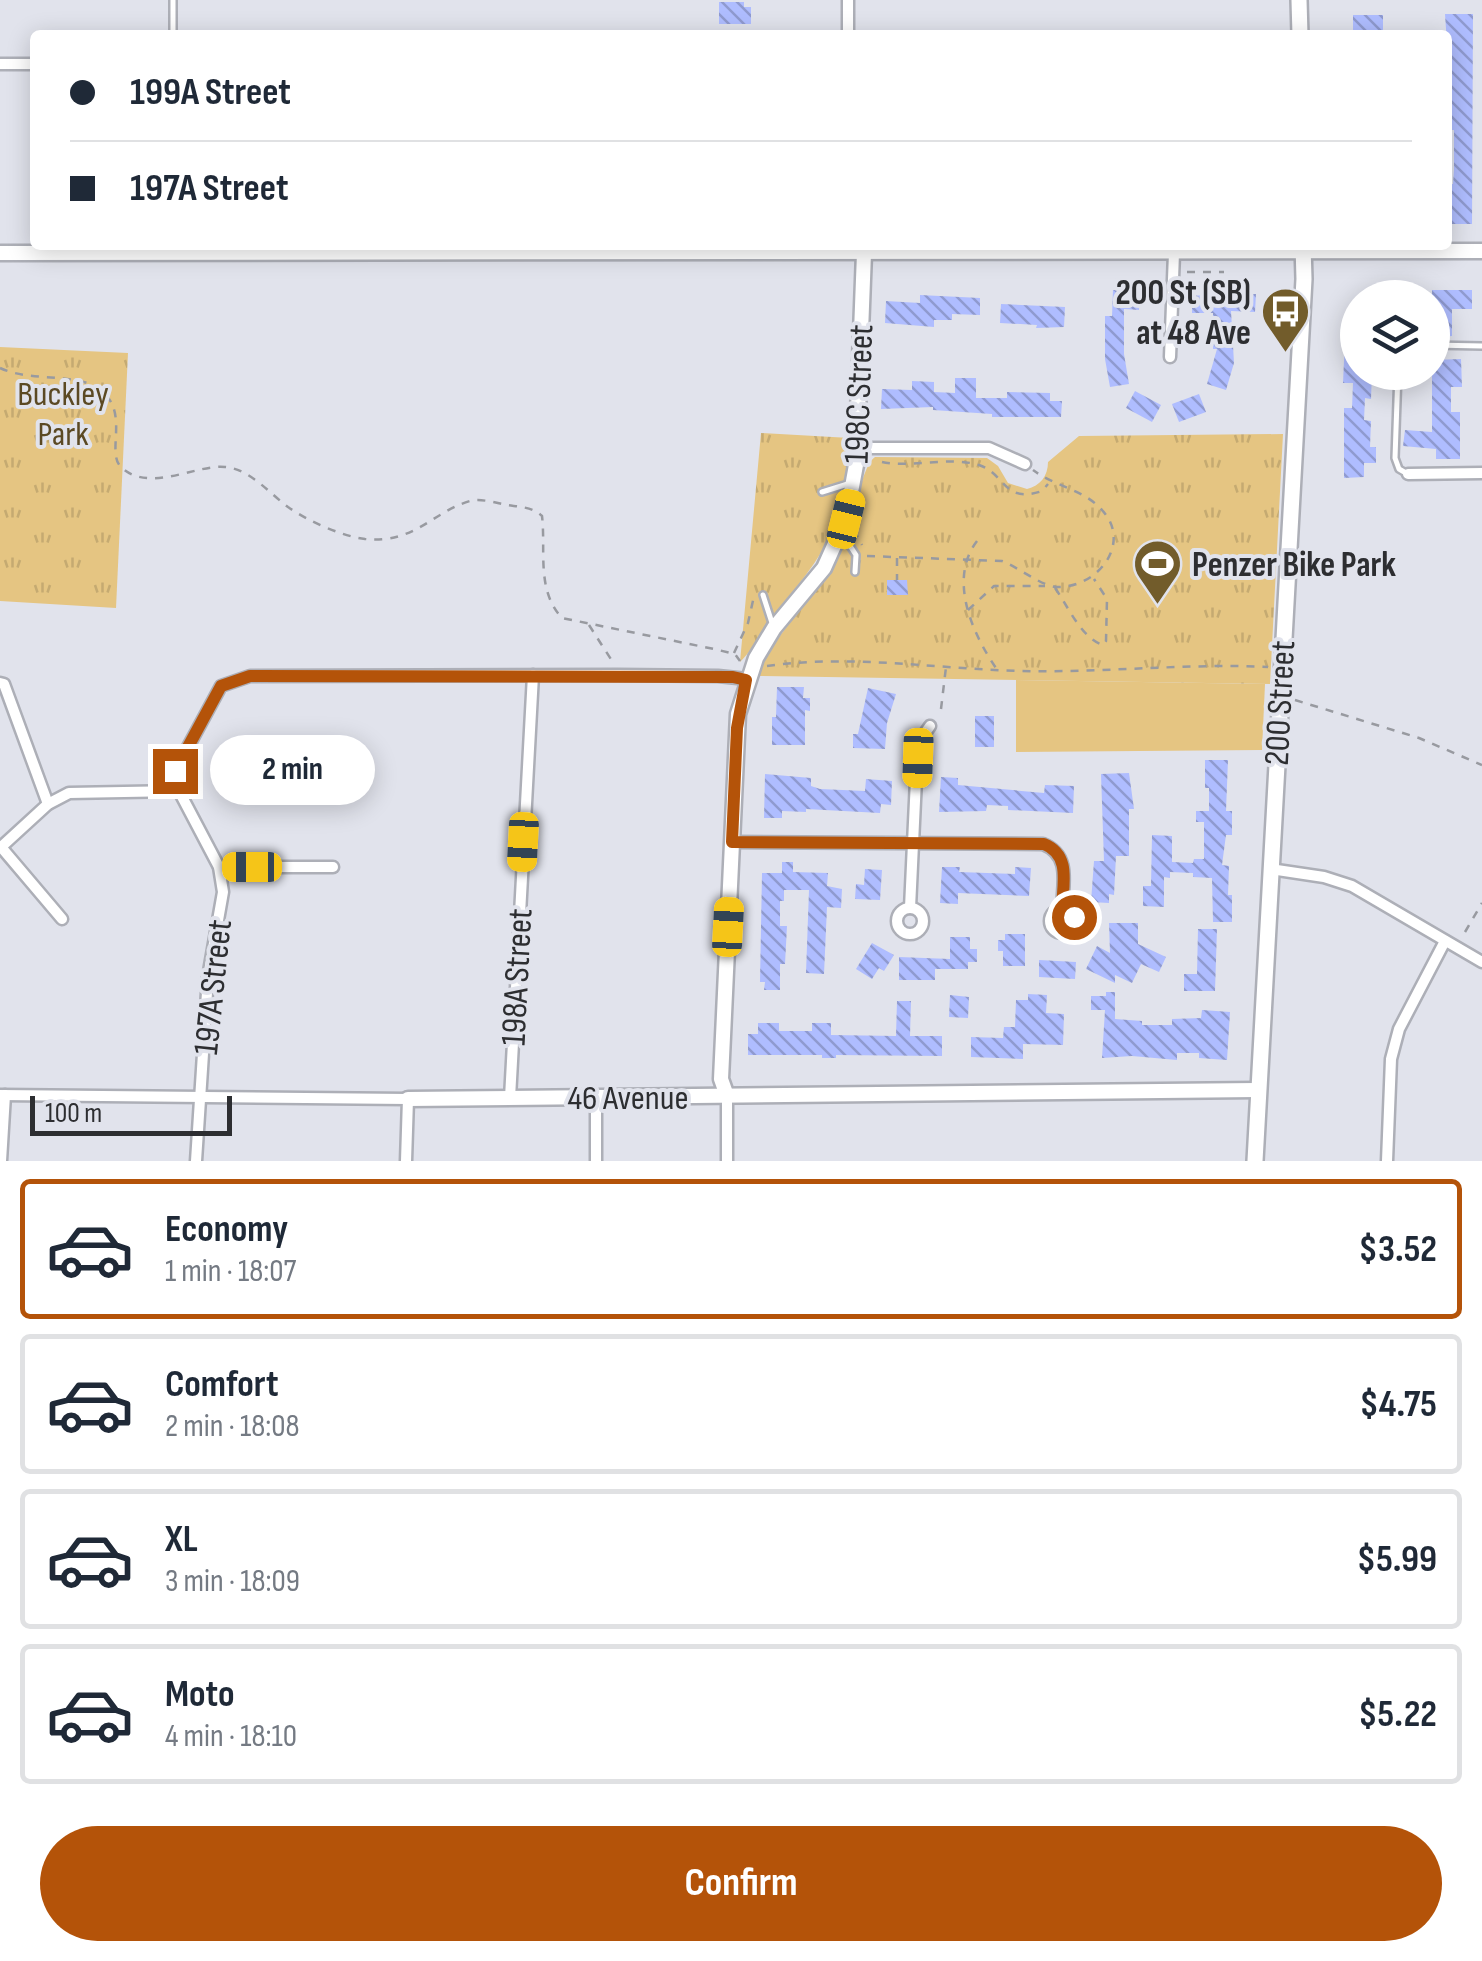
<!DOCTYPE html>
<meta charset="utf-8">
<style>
body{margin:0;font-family:"Sofia Sans Condensed",sans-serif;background:#f2f2f3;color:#1f2937;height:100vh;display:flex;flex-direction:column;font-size:38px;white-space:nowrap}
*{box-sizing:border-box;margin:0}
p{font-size:32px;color:#747a83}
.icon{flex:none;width:55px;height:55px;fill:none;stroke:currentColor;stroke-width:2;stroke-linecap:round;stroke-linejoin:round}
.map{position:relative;height:1161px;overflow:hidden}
.details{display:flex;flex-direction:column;background:#fff;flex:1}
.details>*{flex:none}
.hud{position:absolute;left:30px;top:30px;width:1422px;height:220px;border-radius:10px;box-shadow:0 5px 25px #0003;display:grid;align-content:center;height:220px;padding:0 40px;background:#fff}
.tools{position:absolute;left:1340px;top:280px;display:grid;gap:20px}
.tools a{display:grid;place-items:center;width:110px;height:110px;border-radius:50%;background:#fff;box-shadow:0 5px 25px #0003;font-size:50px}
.scale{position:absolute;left:30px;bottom:25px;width:202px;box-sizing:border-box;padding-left:10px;border:5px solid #2d2e31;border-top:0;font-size:28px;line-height:35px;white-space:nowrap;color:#2d2e31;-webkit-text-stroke:8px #e1e3ec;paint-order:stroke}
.end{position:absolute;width:45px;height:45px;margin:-22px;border:12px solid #b45309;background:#fff;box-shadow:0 0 0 5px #fff}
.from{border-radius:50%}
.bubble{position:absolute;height:70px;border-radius:35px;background:#fff;box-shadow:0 5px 25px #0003;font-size:32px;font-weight:700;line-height:70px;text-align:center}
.car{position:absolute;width:30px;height:60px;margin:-30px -15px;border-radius:12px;box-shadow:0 0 8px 2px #0007;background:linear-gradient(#f5c518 24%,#345 0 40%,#f5c518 0 76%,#345 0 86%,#f5c518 0)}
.hud b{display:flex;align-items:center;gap:35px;height:95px;font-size:38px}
.hud b+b{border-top:2px solid #e0e1e3}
.hud i{width:25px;height:25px;background:#1f2937}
ul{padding:18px 0 0;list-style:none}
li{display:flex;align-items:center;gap:30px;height:140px;margin:0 20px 15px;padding:0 20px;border:5px solid #e0e1e3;border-radius:10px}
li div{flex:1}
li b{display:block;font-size:38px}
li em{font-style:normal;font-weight:700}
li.current{border-color:#b45309}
li>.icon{width:90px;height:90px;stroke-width:1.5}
.primary-button{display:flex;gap:20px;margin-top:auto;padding:20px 40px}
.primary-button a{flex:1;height:115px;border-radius:60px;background:#b45309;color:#fff;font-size:40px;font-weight:700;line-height:115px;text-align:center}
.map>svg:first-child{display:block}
</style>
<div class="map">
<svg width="1482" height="1161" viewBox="0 0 1482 1161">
<defs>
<pattern id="park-tufts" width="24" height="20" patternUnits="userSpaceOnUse" patternTransform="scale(2.5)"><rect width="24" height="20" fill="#e5c582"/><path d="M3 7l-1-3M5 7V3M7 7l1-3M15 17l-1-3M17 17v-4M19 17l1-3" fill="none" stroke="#c5aa71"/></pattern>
<pattern id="building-back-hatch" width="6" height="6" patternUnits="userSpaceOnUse" patternTransform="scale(2.5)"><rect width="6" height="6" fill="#afbdff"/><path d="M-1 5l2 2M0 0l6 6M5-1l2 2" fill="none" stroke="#8f9acf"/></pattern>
</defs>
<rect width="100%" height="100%" fill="#e1e3ec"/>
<!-- grass -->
<path fill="#e5c582" d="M 1016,680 L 1265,684 L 1262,750 L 1016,752 Z"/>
<!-- park -->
<g fill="url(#park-tufts)">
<path d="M 0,347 L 128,353 L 116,608 L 0,601 Z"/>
<path d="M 761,433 L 850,438 C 844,524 831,547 776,612 C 763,627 755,648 740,662 Z"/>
<path d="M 1283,434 L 1270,684 L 757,676 C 777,626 823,594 845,544 C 854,522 860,468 875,457 L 987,458 L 998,466 L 1008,483 L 1027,489 C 1040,486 1048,476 1048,462 L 1079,436 Z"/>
</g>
<!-- building -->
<g fill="url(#building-back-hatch)">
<path d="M 719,2 L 744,2 L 744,7 L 751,7 L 751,24 L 719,24 Z"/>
<path d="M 1445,14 L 1473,14 L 1472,224 L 1448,224 L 1448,184 L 1453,184 L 1454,170 L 1454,130 L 1448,130 L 1448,103 L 1452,103 L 1452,59 L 1448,59 Z"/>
<rect x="1353" y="15" width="30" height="20"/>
<path d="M 1229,286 L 1248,286 L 1248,294 L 1256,294 L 1255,312 L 1231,311 L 1234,363 L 1226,390 L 1207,384 L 1217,349 L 1213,349 L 1213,313 L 1192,313 L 1192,296 L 1229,293 Z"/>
<path d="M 1113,290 L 1140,291 L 1139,310 L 1124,309 L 1124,354 L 1129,384 L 1110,387 L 1105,359 L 1105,316 L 1112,316 Z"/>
<path d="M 1432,290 L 1472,290 L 1472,309 L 1452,309 L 1452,336 L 1439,337 L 1438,310 L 1432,310 Z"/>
<path d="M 920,295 L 980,298 L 980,315 L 952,314 L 952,320 L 934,320 L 934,327 L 885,323 L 886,301 L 920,303 Z"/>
<path d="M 1001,304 L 1065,307 L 1064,327 L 1036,328 L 1037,325 L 1000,323 Z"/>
<path d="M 1345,339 L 1358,339 L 1358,372 L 1372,372 L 1371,399 L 1365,398 L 1364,420 L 1371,421 L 1370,447 L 1376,447 L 1376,463 L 1364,463 L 1364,477 L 1344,478 L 1344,408 L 1352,408 L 1353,383 L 1343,383 Z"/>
<path d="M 1461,359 L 1462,387 L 1451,387 L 1451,412 L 1460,412 L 1460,459 L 1436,459 L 1436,449 L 1403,446 L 1405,430 L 1432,432 L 1432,360 Z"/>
<path d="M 955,378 L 976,378 L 976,398 L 1007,398 L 1007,392 L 1050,393 L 1050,401 L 1062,401 L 1061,417 L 992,417 L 992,414 L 933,410 L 933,407 L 881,409 L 882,389 L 912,390 L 912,381 L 934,382 L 934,392 L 955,393 Z"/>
<path d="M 1135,391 L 1161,405 L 1152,422 L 1126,408 Z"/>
<path d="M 1199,394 L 1206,412 L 1179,422 L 1172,404 Z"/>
<path d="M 887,580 L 907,580 L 908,595 L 887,595 Z"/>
<path d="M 777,687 L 804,687 L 803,698 L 810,698 L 810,711 L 805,710 L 805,745 L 772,745 L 772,717 L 776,717 Z"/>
<path d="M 868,688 L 896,694 L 887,723 L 885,749 L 853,748 L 853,734 L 858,734 Z"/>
<rect x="975" y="716" width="19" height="31"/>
<path d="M 1205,760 L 1228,760 L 1226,811 L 1232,811 L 1232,835 L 1226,835 L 1222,865 L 1229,866 L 1228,895 L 1232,895 L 1232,922 L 1213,922 L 1212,878 L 1193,877 L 1193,873 L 1170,872 L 1170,878 L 1164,877 L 1164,907 L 1143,906 L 1143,886 L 1151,886 L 1152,835 L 1172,836 L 1172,862 L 1193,863 L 1194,859 L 1204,859 L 1204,822 L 1196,822 L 1196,811 L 1209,811 L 1209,788 L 1205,788 Z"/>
<path d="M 1129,773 L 1134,809 L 1129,809 L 1129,856 L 1116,856 L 1114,895 L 1109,894 L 1109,903 L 1091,902 L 1094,861 L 1104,861 L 1101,774 Z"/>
<path d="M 765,774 L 811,778 L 811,786 L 820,789 L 865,791 L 866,779 L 892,781 L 891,805 L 881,804 L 880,813 L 806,809 L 806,812 L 782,811 L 782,818 L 764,818 Z"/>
<path d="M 941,777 L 958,778 L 958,785 L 1044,793 L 1045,785 L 1074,786 L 1073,813 L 1008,810 L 1008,806 L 987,805 L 986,811 L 939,812 Z"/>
<path d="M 782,862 L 793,862 L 793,872 L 828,873 L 827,886 L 842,889 L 841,908 L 827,907 L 824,974 L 806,973 L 809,890 L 784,890 L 784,901 L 780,901 L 780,926 L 787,926 L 785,964 L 780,964 L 780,990 L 764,990 L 765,982 L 760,982 L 762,873 L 782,873 Z"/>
<path d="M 942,867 L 960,867 L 959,872 L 1015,874 L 1015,867 L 1031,868 L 1029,896 L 958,893 L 958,904 L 940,903 Z"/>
<path d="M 865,869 L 882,870 L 880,900 L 855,899 L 856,884 L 864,885 Z"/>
<path d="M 1109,923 L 1138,923 L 1138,944 L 1166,957 L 1159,972 L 1141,964 L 1132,983 L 1115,975 L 1115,983 L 1086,969 L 1097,946 L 1110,953 Z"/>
<path d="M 1198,929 L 1217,929 L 1215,991 L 1184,991 L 1184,974 L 1197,974 Z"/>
<path d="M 1005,934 L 1025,934 L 1025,966 L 1003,966 L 1003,951 L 998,951 L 998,940 L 1005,940 Z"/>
<path d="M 950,937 L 970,937 L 970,949 L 977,949 L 977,962 L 968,962 L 968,969 L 935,969 L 935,980 L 899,980 L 899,957 L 950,959 Z"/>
<path d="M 872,943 L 894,955 L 884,971 L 879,968 L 872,979 L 856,969 Z"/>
<path d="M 1039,960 L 1076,962 L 1075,979 L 1039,977 Z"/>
<path d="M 1106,992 L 1115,992 L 1115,1019 L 1142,1021 L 1142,1025 L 1172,1025 L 1172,1019 L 1201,1018 L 1202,1010 L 1230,1012 L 1227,1060 L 1199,1058 L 1199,1053 L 1177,1053 L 1177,1060 L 1132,1056 L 1102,1058 L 1105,1010 L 1091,1010 L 1091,996 L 1106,996 Z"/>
<path d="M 1028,994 L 1047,995 L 1046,1013 L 1064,1014 L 1063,1045 L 1023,1044 L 1023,1059 L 971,1057 L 971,1037 L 1003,1038 L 1004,1027 L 1015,1027 L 1016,1000 L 1028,1000 Z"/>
<path d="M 950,995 L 969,997 L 968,1018 L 949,1017 Z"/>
<path d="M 897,1001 L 911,1001 L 910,1036 L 942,1036 L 942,1056 L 836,1055 L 836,1058 L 822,1058 L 822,1055 L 748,1055 L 748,1034 L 758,1034 L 758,1023 L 779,1023 L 779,1031 L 812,1031 L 812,1023 L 831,1023 L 831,1035 L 896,1036 Z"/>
</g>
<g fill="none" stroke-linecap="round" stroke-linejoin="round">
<defs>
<g id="service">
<path d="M 173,35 L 173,0"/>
<path d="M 1432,345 L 1482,346"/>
<path d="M 1398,372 L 1395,458 L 1399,469 L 1406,473"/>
<path d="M 822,492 L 851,483"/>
<path d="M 843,535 L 856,555 L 855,572"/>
<path d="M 763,595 L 773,626"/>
</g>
<g id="minor">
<path d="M 848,0 L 848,35"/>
<path d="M 0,64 L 35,64"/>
<path d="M 1170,357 L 1174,253"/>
<path d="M 857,448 L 989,448 L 1025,464"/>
<path d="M 1408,474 L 1482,473"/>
<path d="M 0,683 L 4,684 L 48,804"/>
<path d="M 732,842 L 1043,844 C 1071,855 1063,883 1062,908"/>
<path d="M 1,847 L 62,919"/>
<path d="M 0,848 L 48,804 L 69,793 L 179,791"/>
<path d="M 219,867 L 333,867"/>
<path d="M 1270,869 L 1324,877 L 1352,886 L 1482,962"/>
<path d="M 910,908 L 917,758 L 923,736 L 930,726"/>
<circle cx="910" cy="921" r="13"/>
<circle cx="1062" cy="921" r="12"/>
<path d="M 0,1095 L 408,1099 L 406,1161"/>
<path d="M 727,1096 L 727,1161"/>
<path d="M 510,1098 L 533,675"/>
<path d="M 596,1098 L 596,1161"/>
<path d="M 1,1161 L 5,1095"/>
<path d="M 196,1161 L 208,977 L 223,892 L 219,867 L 179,791 L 175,771 L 221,686 L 250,676 L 617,675 L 718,676 L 747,679"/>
<path d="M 1387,1161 L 1391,1059 L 1399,1029 L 1445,941"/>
</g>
<g id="tertiary">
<path d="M 0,253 L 1482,251"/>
<path d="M 727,1096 L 721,1079 L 738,714 L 756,658 L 774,628 L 824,568 L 846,519 L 856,465 L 864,253"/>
<path d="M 408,1099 L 1257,1090"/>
</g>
<g id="secondary">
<path d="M 1299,0 L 1300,35"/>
<path d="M 1255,1161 L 1304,279 L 1303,245"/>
</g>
</defs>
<!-- service casing -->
<use href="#service" stroke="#adafb7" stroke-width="10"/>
<!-- minor casing -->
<use href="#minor" stroke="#adafb7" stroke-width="15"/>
<!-- tertiary casing -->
<use href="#tertiary" stroke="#adafb7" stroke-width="19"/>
<!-- secondary casing -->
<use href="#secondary" stroke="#adafb7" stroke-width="20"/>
<!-- path -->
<g stroke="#989aa0" stroke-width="2.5" stroke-dasharray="8 8" stroke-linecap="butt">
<path d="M 1187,272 L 1224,272"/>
<path d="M 0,368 C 30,382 73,373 96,387 C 133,409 104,453 122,468 C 150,493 197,464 225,467 C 250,469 269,493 288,507 C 308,521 341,536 365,539 C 415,544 432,512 470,501 C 481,498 496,503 507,505 C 520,507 533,507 542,516 C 546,551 536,590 562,618 L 714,649 L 735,654 L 740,661"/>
<path d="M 882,462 C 912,468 949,456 979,465 C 1006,474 1003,504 1042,491 L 1048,484"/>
<path d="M 854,530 L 862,545"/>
<path d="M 977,541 C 948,579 972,633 996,668"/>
<path d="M 867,556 L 1002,561 C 1018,567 1043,587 1057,587 C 1099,588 1134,541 1100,508 C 1082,489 1054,486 1033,470"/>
<path d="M 897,558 L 897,580"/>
<path d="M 1055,588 C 1068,606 1081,638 1103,645 L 1106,641 L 1107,599 L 1094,579"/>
<path d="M 968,610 L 994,586 L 1045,586"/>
<path d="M 589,625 L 614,664"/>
<path d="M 734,653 L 748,623 L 754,596"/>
<path d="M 767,666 C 852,654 936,669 1021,671 C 1103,673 1187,663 1268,667"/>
<path d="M 1295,700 L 1419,738 L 1482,765"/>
<path d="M 941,709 L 946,667"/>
<path d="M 1465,932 L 1482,903"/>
</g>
<!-- service -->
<use href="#service" stroke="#fff" stroke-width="5"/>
<!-- minor -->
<use href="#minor" stroke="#fff" stroke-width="10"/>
<!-- tertiary -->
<use href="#tertiary" stroke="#fff" stroke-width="14"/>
<!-- secondary -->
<use href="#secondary" stroke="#fff" stroke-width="15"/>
</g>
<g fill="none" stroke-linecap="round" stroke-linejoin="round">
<!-- route -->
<path stroke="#b45309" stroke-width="12" d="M 175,771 L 221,686 L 250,676 L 733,677 L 746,680 L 737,728 L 732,842 L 1044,844 C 1071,855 1063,883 1062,908 L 1069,911 L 1074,917"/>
</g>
<!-- icons -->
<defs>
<symbol id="bus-pin" viewBox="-11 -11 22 30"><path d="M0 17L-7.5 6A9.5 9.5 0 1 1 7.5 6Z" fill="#725c2b" stroke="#e1e3ec"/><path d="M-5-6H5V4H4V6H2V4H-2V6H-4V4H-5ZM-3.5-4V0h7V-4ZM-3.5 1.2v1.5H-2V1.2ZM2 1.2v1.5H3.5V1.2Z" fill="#fff"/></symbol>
<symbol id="stadium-pin" viewBox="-11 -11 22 30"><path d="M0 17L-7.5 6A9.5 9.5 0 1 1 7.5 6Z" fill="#725c2b" stroke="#e1e3ec"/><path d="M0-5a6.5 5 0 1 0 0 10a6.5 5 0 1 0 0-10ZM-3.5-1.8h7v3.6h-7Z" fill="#fff"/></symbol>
</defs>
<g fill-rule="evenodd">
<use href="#bus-pin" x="1258" y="284" width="55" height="75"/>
<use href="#stadium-pin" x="1130" y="536" width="55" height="75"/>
</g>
<g text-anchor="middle" stroke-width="8" stroke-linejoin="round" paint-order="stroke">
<!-- poi labels -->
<g font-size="35" font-weight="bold" fill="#2d2e31" stroke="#e1e3ec" text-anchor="end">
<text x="1251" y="304">200 St (SB)<tspan x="1251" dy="40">at 48 Ave</tspan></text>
<text x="1192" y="576" text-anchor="start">Penzer Bike Park</text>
</g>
<!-- park labels -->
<g font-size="35" fill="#5b4923" stroke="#e1e3ec">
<text x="63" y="405">Buckley<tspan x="63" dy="40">Park</tspan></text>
</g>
<!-- street labels -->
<g font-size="35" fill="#2d2e31" stroke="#e1e3ec">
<text transform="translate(858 394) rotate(-88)" y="12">198C Street</text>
<text transform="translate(1279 703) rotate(-87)" y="12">200 Street</text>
<text transform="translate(516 977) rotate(-87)" y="12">198A Street</text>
<text transform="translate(212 987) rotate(-84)" y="12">197A Street</text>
<text x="628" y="1109">46 Avenue</text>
</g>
</g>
</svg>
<div class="tools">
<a><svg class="icon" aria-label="layers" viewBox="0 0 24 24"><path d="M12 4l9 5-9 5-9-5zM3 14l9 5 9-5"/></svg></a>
</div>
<div class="scale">100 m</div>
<i class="end from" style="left:1074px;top:917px"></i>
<i class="end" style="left:175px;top:771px"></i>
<div class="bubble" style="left:210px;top:735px;width:165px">2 min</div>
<i class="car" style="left:846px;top:519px;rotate:14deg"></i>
<i class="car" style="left:918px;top:758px;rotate:182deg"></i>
<i class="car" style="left:523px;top:842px;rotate:183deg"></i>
<i class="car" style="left:252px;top:867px;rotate:270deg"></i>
<i class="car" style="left:728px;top:927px;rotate:3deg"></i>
<div class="hud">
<b><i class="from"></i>199A Street</b>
<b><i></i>197A Street</b>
</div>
</div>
<section class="details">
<ul>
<li class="current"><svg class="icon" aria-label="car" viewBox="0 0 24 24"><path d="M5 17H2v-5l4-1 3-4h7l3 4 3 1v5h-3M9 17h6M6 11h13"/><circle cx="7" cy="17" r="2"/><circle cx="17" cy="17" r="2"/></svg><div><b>Economy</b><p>1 min · 18:07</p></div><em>$3.52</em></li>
<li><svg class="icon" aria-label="car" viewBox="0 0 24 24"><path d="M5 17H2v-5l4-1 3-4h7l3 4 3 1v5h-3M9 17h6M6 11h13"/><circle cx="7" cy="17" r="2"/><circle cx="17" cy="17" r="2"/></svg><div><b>Comfort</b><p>2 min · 18:08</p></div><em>$4.75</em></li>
<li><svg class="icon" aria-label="car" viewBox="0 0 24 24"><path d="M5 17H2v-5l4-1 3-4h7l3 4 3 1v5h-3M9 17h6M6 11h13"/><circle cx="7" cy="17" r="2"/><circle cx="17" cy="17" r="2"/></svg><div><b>XL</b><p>3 min · 18:09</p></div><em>$5.99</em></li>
<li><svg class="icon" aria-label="car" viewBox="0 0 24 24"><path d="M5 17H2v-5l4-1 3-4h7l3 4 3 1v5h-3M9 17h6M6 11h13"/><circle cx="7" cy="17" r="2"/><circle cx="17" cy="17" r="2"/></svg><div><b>Moto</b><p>4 min · 18:10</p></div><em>$5.22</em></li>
</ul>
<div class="primary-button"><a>Confirm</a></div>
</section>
